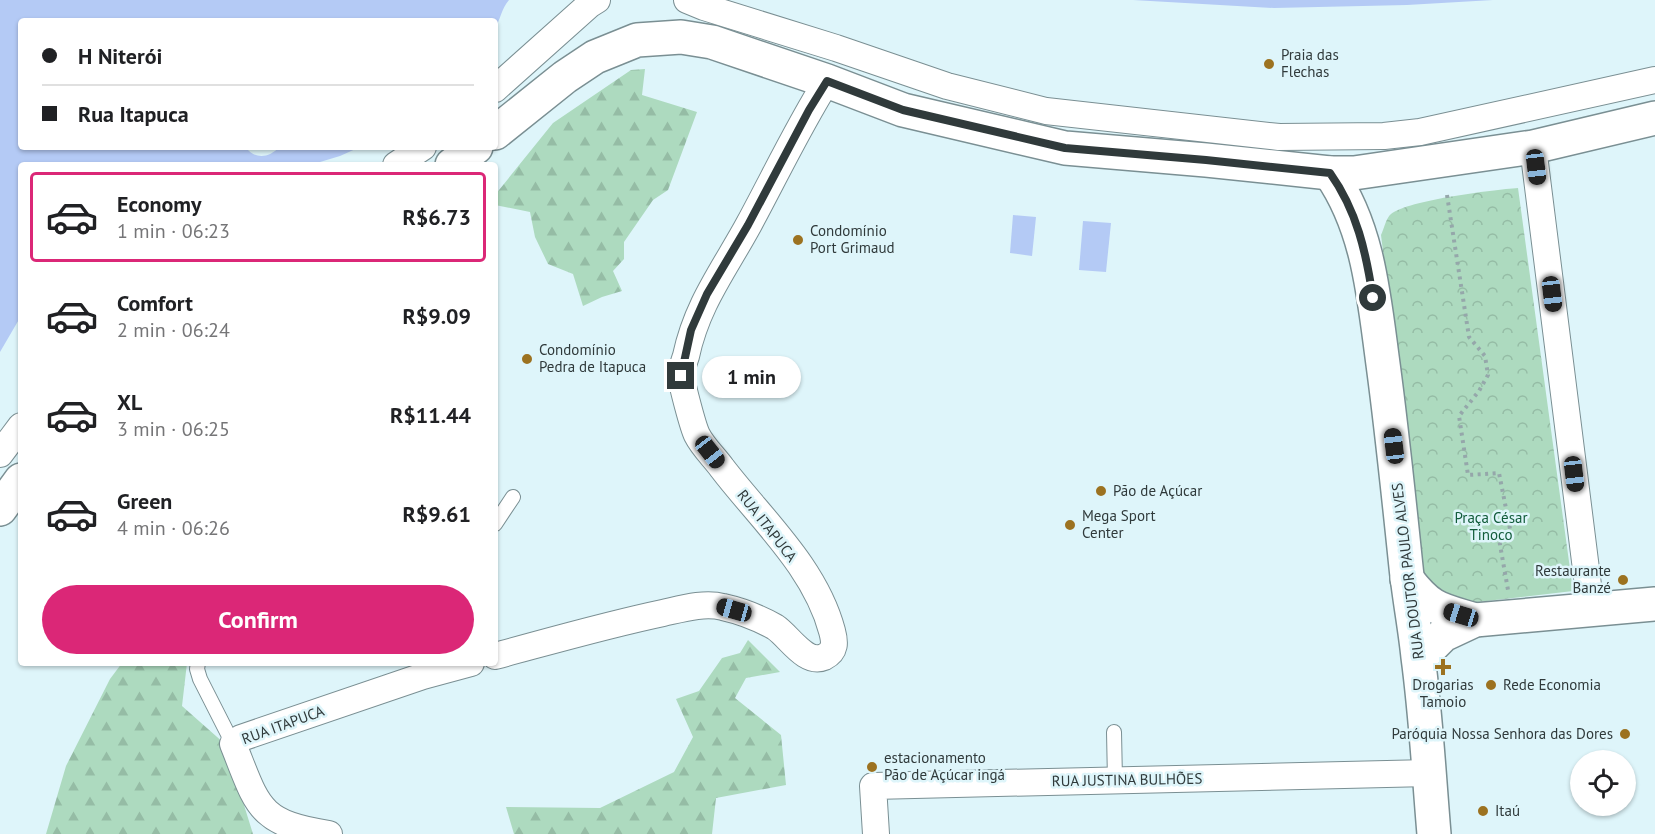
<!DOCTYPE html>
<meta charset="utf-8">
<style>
body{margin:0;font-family:"PT Sans",sans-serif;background:#f2f2f2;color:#202124;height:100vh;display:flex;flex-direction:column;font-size:22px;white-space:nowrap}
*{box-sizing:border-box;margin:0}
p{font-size:20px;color:#757577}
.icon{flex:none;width:33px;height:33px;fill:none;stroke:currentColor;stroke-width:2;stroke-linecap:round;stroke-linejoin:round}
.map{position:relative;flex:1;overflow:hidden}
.panel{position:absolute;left:18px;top:162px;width:480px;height:504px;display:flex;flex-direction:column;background:#fff;border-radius:6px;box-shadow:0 2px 4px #0004}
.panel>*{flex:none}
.guide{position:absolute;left:18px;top:18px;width:480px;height:132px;border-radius:6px;box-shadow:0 2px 4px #0004;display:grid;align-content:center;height:132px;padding:0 24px;background:#fff}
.tools{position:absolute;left:1570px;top:750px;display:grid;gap:12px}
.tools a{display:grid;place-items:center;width:66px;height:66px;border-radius:50%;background:#fff;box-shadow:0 2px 4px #0004;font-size:30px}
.end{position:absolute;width:27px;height:27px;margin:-14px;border:8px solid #303a3b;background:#fff;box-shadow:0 0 0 3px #fff}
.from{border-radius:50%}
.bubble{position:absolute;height:42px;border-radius:21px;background:#fff;box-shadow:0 2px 4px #0004;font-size:20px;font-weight:700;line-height:42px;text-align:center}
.car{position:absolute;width:18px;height:36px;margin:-18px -9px;border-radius:8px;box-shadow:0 0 4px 2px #0007;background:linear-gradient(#222 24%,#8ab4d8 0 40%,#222 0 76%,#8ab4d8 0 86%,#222 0)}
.guide b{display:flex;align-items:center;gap:21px;height:57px;font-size:22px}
.guide b+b{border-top:2px solid #e0e0e0}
.guide i{width:15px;height:15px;background:#202124}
ul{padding:10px 0 0;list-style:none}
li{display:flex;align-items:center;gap:18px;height:90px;margin:0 12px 9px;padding:0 12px;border:3px solid transparent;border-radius:6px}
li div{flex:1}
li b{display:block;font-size:22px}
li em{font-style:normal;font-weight:700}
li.current{border-color:#db2777}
li>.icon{width:54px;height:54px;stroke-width:1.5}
.action{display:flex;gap:12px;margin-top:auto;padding:12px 24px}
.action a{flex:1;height:69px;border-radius:36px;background:#db2777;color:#fff;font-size:24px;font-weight:700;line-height:69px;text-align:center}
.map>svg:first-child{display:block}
</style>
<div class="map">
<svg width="1655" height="834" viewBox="0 0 1655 834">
<defs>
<pattern id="forest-firs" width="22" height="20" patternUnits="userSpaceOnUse" patternTransform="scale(1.5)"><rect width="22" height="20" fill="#addabf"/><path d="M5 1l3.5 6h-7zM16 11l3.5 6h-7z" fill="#95bca5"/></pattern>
<pattern id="park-crowns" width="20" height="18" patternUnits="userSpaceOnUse" patternTransform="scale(1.5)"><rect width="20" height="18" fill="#addabf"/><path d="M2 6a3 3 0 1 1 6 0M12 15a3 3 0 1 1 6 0" fill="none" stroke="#95bca5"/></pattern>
</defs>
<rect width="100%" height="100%" fill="#def5fa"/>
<!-- forest -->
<g fill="url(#forest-firs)">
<path d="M 645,69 L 642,95 L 697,112 L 668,190 L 653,200 L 624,242 L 624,259 L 613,271 L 622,291 L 602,297 L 583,306 L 573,274 L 548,264 L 535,237 L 530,212 L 495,205 L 495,195 L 553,123 L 631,70 Z"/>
<path d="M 748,640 L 780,672 L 746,678 L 735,698 L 781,735 L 786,785 L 716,798 L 712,834 L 514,834 L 506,807 L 600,808 L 674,772 L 693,737 L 676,699 L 699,691 L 722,658 L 740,653 Z"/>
<path d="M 122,663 L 187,663 L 182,706 L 225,744 L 253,834 L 46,834 L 66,766 L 110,679 Z"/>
</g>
<!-- park -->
<path fill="url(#park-crowns)" d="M 1518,188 L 1573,591 L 1460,604 L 1436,598 L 1423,575 L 1381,235 C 1384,229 1386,218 1391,214 C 1409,200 1492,190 1518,188 Z"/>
<!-- water -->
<g fill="#b4caf5">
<path d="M 0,0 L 509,0 C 501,9 501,19 495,28 L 495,21 L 21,21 L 21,147 L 245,147 C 256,160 268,158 280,147 L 360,147 L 340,156 L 310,165 L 21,165 L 21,316 L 0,352 Z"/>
<path d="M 1133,0 L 1493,0 L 1407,5 L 1274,8 Z"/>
<path d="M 1013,215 L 1036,217 L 1032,256 L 1010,253 Z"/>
<path d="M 1083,221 L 1111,223 L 1106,272 L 1079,270 Z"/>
</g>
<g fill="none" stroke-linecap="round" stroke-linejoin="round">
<defs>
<g id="lane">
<path d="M 495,524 L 513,497"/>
<path d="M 198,663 L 197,669 L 200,679 L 233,744"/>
<path d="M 1114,732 L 1115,780"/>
</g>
<g id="street">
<path d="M 687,0 L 704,7 L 836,48 L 947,86 L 1046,111 L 1279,137 L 1384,136 L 1420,132 L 1655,80"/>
<path d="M 495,89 L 589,5 L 597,0"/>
<path d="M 1533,147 L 1591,609"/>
<path d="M 396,165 L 423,147"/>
<path d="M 0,454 L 21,426"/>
<path d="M 495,656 C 551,641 606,625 663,613 C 681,609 704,602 723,607 C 741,611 759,618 775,627 C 789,636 805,665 824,657 C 836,651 835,642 832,631 C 815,567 761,519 722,468 C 714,457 703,447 697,435 C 693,427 682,385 681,376 C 681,370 684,362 686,356 C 697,304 724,270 749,224 C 775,176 798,127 827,81"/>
<path d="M 329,834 C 257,823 258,806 233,744 L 241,738 L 423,676 L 471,663"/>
<path d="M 876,834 L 873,786 L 1429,773"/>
</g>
<g id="secondary">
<path d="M 495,133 L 565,77 L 595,57 L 637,40 L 681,37 L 712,42 L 827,81 L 903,110 L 1065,148 L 1206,160 L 1330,173 L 1354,173 L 1533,147 L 1655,118"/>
<path d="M 452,165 L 476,147"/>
<path d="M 1330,173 C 1369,229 1374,298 1383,364 C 1392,431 1399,499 1406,567 C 1409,597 1415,627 1418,657 C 1426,716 1429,775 1434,834"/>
<path d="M 0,509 L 21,480"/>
<path d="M 1407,579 C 1431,610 1439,609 1475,620"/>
<path d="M 1419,659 L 1443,635 L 1475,620 L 1655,604"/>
</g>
</defs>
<!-- lane casing -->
<use href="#lane" stroke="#7a8f93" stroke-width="16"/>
<!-- street casing -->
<use href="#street" stroke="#7a8f93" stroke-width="28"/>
<!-- secondary casing -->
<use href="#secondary" stroke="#7a8f93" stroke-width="36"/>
<!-- path -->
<path stroke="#95a7aa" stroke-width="4" stroke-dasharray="3 4.5" stroke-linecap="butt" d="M 1447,195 L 1469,337 L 1485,356 L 1488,375 L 1479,391 L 1459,416 L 1468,475 L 1499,473 L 1512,539 L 1499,539 L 1508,590"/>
<!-- lane -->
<use href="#lane" stroke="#fff" stroke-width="14"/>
<!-- street -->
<use href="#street" stroke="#fff" stroke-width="26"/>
<!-- secondary -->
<use href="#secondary" stroke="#fff" stroke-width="33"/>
</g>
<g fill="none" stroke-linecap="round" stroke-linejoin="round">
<!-- route -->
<path stroke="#303a3b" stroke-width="8" d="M 681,376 L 691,330 L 707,294 L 748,225 L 809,110 L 827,81 L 903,110 L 1065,148 L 1206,160 L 1330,173 C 1357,211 1366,252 1373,298"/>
</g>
<!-- markers -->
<g fill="#9c7220" stroke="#def5fa" stroke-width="2">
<circle cx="1269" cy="64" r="6"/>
<circle cx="798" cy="240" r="6"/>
<circle cx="527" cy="359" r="6"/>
<circle cx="1101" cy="491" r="6"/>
<circle cx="1070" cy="525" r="6"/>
<circle cx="1623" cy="580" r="6"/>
<path d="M1440 658h6v6h6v6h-6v6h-6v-6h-6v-6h6z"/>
<circle cx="1491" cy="685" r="6"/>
<circle cx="1625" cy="734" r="6"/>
<circle cx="872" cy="767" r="6"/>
<circle cx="1483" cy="811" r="6"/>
</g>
<g text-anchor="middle" stroke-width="5" stroke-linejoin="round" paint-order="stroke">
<!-- poi labels -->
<g font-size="15" fill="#303a3b" stroke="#def5fa" text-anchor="start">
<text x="1281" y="60">Praia das<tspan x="1281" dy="17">Flechas</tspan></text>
<text x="810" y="236">Condomínio<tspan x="810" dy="17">Port Grimaud</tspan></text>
<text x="539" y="355">Condomínio<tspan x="539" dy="17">Pedra de Itapuca</tspan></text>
<text x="1113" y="496">Pão de Açúcar</text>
<text x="1082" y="521">Mega Sport<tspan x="1082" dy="17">Center</tspan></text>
<text x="1611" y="576" text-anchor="end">Restaurante<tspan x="1611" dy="17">Banzé</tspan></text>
<text x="1443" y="690" text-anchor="middle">Drogarias<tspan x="1443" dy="17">Tamoio</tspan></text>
<text x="1503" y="690">Rede Economia</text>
<text x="1613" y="739" text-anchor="end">Paróquia Nossa Senhora das Dores</text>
<text x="884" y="763">estacionamento<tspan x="884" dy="17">Pão de Açúcar ingá</tspan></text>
<text x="1495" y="816">Itaú</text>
</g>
<!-- park labels -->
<g font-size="15" fill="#125c3b" stroke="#def5fa">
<text x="1491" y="523">Praça César<tspan x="1491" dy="17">Tinoco</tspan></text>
</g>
<!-- street labels -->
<g font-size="15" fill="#303a3b" stroke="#def5fa">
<text transform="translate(767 526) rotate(52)" y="5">RUA ITAPUCA</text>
<text transform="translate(1408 571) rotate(-97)" y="5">RUA DOUTOR PAULO ALVES</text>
<text transform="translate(283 725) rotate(-20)" y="5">RUA ITAPUCA</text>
<text transform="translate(1127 780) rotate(-1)" y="5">RUA JUSTINA BULHÕES</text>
</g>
</g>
</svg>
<div class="tools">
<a><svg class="icon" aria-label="locate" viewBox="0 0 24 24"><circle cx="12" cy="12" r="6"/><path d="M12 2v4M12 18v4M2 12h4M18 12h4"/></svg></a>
</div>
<i class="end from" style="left:1373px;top:298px"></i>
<i class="end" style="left:681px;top:376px"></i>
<div class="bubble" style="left:702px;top:356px;width:99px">1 min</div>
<i class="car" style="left:1536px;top:167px;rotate:173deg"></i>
<i class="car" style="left:1552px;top:294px;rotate:173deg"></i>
<i class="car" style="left:1394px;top:446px;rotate:353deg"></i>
<i class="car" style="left:710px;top:452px;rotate:142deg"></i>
<i class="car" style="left:1574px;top:474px;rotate:173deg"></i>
<i class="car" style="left:734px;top:610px;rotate:286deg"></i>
<i class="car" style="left:1461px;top:615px;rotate:287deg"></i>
<div class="guide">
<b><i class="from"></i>H Niterói</b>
<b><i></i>Rua Itapuca</b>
</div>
<section class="panel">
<ul>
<li class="current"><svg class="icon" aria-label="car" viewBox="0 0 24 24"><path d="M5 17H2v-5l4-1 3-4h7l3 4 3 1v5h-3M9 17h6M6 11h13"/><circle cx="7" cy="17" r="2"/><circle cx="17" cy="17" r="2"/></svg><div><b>Economy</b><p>1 min · 06:23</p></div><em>R$6.73</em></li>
<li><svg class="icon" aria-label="car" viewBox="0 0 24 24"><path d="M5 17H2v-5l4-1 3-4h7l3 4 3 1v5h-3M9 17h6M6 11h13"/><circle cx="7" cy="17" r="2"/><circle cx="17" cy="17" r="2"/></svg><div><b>Comfort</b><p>2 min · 06:24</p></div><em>R$9.09</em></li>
<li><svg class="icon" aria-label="car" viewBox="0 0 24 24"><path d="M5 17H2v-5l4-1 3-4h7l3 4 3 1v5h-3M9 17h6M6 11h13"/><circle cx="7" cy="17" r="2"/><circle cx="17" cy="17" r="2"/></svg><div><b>XL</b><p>3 min · 06:25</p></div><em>R$11.44</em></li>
<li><svg class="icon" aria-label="car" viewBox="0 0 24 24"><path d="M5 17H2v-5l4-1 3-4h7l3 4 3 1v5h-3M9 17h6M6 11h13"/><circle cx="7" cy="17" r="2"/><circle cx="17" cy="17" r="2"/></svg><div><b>Green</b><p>4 min · 06:26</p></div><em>R$9.61</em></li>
</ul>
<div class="action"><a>Confirm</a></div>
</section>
</div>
